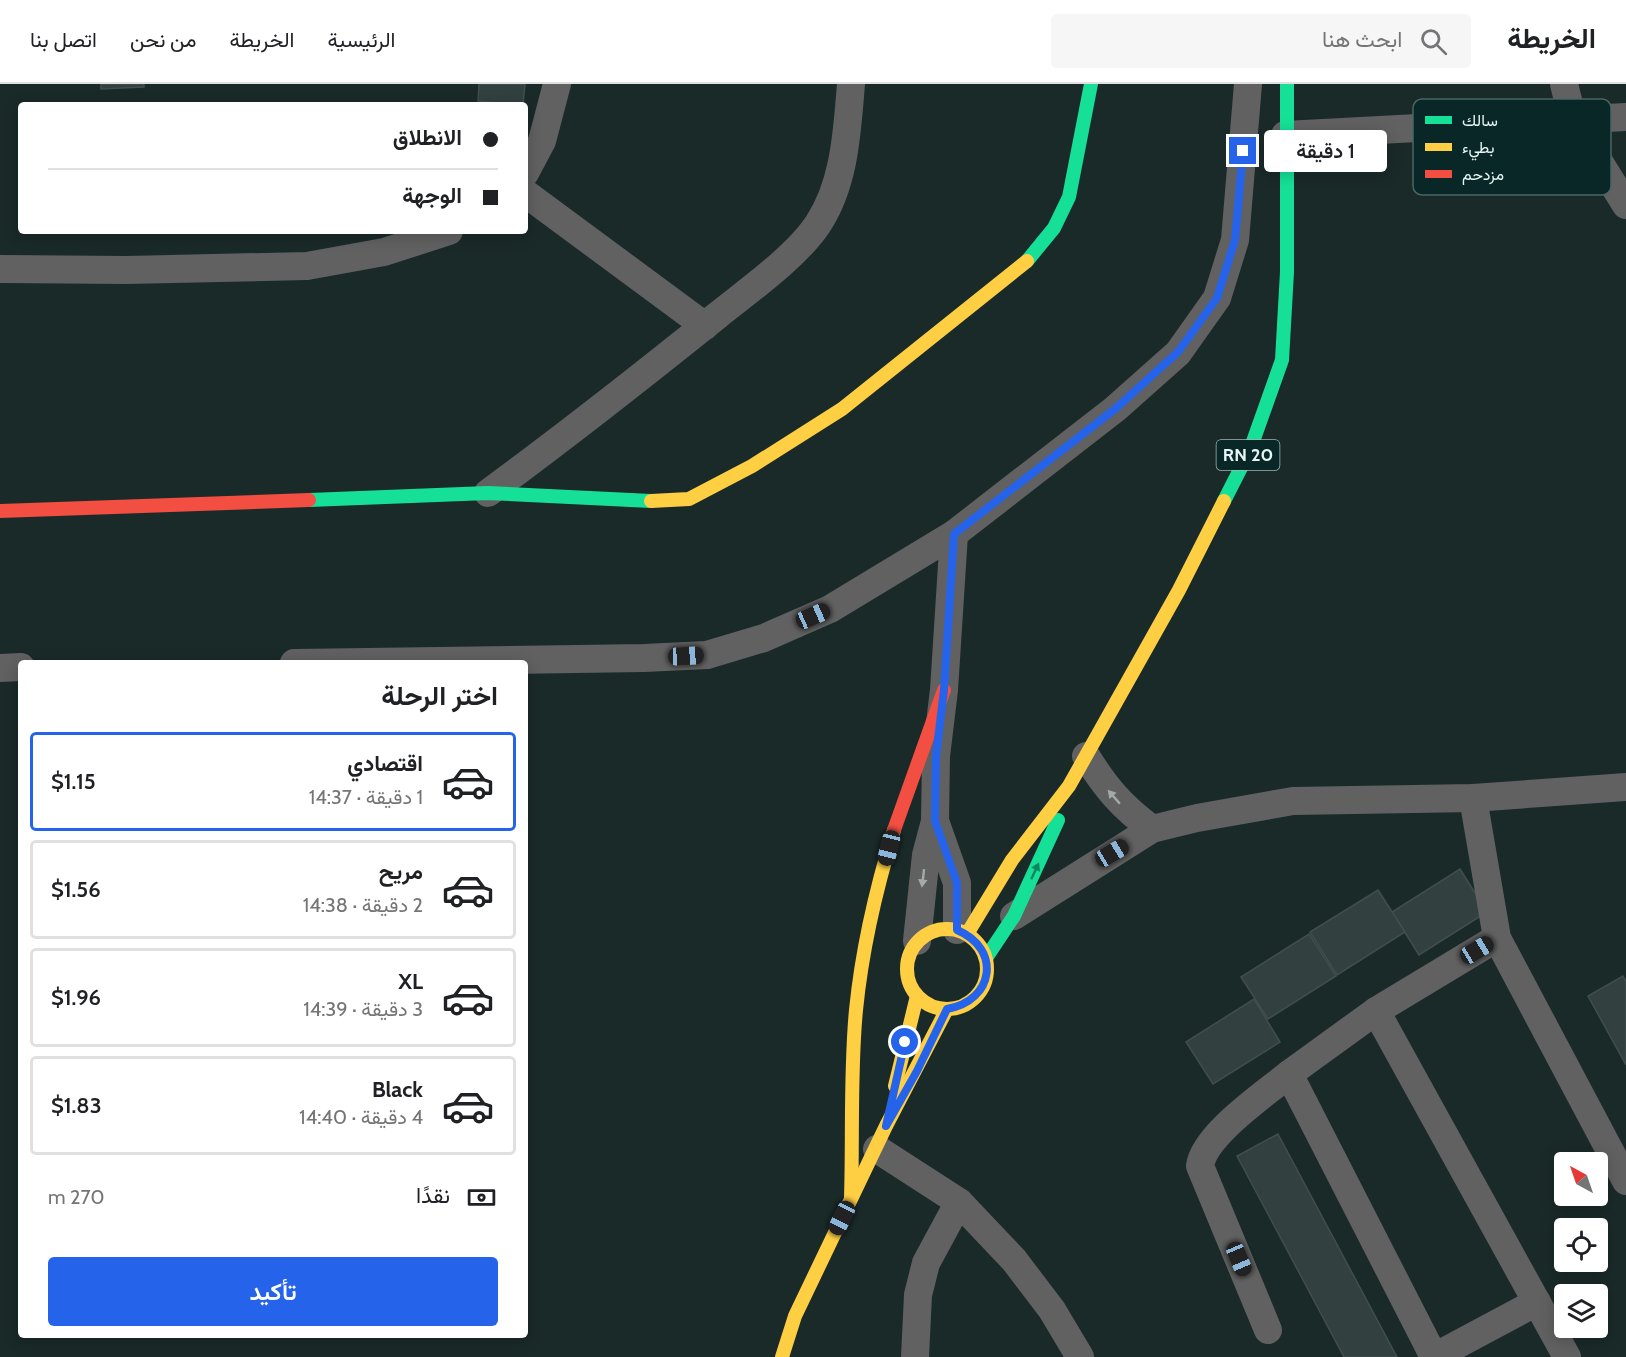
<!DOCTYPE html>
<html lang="ar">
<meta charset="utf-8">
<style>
body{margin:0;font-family:Cabin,Vazirmatn,sans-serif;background:#f6f6f6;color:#202124;direction:rtl;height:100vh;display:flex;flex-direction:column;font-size:22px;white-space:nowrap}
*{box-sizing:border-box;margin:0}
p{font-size:20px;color:#757577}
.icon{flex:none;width:33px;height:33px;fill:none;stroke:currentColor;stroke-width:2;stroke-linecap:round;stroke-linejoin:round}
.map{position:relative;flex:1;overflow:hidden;direction:ltr}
.side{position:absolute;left:18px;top:576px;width:510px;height:678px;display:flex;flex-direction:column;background:#fff;border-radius:6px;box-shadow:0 3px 15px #0003;direction:rtl}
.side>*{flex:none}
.banner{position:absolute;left:18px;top:18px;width:510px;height:132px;border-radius:6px;box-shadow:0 3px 15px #0003;direction:rtl;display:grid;align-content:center;height:132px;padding:0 30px;background:#fff}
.needle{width:39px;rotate:320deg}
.controls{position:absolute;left:1554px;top:1068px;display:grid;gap:12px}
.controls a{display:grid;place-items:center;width:54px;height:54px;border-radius:6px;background:#fff;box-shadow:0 3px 15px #0003;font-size:30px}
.end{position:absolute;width:27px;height:27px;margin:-14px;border:8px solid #2563eb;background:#fff;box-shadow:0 0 0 3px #fff}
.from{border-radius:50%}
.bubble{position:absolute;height:42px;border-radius:6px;background:#fff;box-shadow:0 3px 15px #0003;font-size:20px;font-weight:600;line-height:42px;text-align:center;direction:rtl}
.car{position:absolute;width:18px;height:36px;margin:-18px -9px;border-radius:8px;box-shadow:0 0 4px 2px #0007;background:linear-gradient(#222 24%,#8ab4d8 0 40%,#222 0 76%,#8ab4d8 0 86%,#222 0)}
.banner b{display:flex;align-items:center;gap:21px;height:57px;font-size:22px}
.banner b+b{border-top:2px solid #e0e0e0}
.banner i{width:15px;height:15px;background:#202124}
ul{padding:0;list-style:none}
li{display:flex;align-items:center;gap:18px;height:99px;margin:0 12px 9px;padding:0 18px;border:3px solid #e0e0e0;border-radius:6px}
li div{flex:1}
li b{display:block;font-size:22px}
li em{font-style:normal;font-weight:600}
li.on{border-color:#2563eb}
li>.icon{width:54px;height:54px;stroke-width:1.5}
h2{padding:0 30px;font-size:27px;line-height:72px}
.pay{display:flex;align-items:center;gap:15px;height:66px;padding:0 30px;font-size:22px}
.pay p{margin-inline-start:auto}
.primary-button{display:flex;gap:12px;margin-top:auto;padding:12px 30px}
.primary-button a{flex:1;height:69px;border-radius:6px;background:#2563eb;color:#fff;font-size:24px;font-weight:600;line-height:69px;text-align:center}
header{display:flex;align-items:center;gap:36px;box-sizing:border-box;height:84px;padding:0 30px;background:#fff;border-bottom:2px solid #e0e0e0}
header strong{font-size:28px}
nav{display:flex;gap:33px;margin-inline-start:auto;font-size:21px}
.search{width:420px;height:54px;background:#f6f6f6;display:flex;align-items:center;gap:15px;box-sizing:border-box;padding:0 21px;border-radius:6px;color:#757577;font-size:22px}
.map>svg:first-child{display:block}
</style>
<header>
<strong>الخريطة</strong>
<div class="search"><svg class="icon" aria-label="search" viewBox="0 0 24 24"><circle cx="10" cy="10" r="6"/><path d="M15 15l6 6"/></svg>ابحث هنا</div>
<nav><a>الرئيسية</a><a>الخريطة</a><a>من نحن</a><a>اتصل بنا</a></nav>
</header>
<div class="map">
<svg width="1626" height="1273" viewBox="0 0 1626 1273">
<rect width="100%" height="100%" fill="#1a2a29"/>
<!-- building -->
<g fill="#324040" stroke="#414e4d" stroke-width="1.5">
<path d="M 101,0 L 144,0 L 144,3 L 101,5 Z"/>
<path d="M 479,0 L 525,0 L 523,21 L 478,17 Z"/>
<path d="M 1460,785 L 1487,828 L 1419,871 L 1392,828 Z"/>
<path d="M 1378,806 L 1405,848 L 1337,891 L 1310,848 Z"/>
<path d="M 1309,850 L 1336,892 L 1268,935 L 1241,893 Z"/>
<path d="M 1623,892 L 1626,898 L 1626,981 L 1588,912 Z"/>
<path d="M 1254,915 L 1280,958 L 1213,1000 L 1186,958 Z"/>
<path d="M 1278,1050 L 1397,1273 L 1344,1273 L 1237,1072 Z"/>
</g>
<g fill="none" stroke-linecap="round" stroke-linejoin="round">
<!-- street -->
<g stroke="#616161" stroke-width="28">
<path d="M 1564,0 L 1573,36 L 1626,121"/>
<path d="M 1285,51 L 1626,33"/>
<path d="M 525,89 L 542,57 L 557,0"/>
<path d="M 525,109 L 705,242"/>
<path d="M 0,185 L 126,186 L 307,182 L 384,168 L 449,147"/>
<path d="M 488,409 C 566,352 642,292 718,231 C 748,207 797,172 818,140 C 845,99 847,47 851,0"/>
<path d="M 294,579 L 644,574 L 707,571 L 764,554 L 830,525 L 954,450 L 1115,325 L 1178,269 L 1217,214 L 1235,156 L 1248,0"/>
<path d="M 0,584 L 21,583"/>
<path d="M 1086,672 C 1106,704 1121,722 1152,745"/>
<path d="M 1473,714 L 1497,854 L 1626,1097"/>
<path d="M 935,737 L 957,799 L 957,846"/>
<path d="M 1014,832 L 1152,745 L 1197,734 L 1293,717 L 1473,714 L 1626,703"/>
<path d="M 917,857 L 926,771 L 935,737 L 936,672 L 944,606 L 954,450"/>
<path d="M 1376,927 L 1567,1273"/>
<path d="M 877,1065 L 959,1118 L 1014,1176 L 1052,1226 L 1080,1273"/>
<path d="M 1268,1246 L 1200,1082 C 1204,1051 1265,1010 1289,990"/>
<path d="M 915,1273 L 918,1211 L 926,1179 L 959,1118"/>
<path d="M 1434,1273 L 1289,990 L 1376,927 L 1497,854"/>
<path d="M 1434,1273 L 1537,1218"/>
</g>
<!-- fast -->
<g stroke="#16e098" stroke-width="14">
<path d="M 1027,177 L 1054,144 L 1069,113 L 1091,0"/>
<path d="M 309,416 L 488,409 L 651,417"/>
<path d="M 1224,417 L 1250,366 L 1282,276 L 1287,188 L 1287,0"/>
<path d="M 986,874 L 1014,832 L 1058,736"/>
</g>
<!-- slow -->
<g stroke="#ffcf43" stroke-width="14">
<path d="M 651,417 L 689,415 L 752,382 L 842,325 L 1027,177"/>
<circle cx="947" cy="885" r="40"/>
<path d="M 967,850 L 1012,776 L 1069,702 L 1179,506 L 1224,417"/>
<path d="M 895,1002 L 917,912"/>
<path d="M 851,1114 C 853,1051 850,988 856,926 C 862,865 876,805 894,746"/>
<path d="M 782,1273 L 795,1232 L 886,1042 L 947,925"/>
</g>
<!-- jam -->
<g stroke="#f24e42" stroke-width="14">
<path d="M 0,427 L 309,416"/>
<path d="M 894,746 L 944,606"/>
</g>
</g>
<!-- one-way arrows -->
<defs><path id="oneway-solid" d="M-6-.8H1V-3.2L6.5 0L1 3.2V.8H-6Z" transform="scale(1.5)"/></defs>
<g fill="#a3abaa">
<use href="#oneway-solid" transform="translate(1114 713) rotate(-131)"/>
<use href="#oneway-solid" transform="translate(923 794) rotate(97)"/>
</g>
<use fill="#0f845f" href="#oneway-solid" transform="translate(1035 787) rotate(-65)"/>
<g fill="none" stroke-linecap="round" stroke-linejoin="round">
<!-- route -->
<path stroke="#2563eb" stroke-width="8" d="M 905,958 L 886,1042 L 917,987 L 947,925 C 994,917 1002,865 957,846 L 957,799 L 935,737 L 936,672 L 944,606 L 954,450 L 1115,325 L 1178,268 L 1217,214 L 1235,156 L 1243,67"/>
</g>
<g text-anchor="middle" stroke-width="4.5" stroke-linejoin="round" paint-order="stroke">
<!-- shield labels -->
<rect fill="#082726" stroke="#a3b7b6" stroke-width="1.5" x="1216.5" y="356" width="63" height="30" rx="4.5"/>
<g font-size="18" font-weight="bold" fill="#e5f5f4">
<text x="1248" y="377">RN 20</text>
</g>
</g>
<!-- legend -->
<rect x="1413" y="15" width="198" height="96" rx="9" fill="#082726" stroke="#4a6564" stroke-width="1.5"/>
<rect x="1425" y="32" width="27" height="8" fill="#16e098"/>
<rect x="1425" y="59" width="27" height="8" fill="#ffcf43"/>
<rect x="1425" y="86" width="27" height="8" fill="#f24e42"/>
<g font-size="16" fill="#e5f5f4">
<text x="1462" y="42">سالك</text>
<text x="1462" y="69">بطيء</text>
<text x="1462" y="96">مزدحم</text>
</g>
</svg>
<div class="controls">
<a><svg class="needle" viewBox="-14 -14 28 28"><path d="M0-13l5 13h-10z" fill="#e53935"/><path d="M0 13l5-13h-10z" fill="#757577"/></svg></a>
<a><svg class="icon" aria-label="locate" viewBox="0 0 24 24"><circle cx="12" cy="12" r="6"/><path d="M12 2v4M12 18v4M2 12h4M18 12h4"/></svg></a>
<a><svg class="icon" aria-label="layers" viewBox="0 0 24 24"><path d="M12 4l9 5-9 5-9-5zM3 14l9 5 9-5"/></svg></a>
</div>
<i class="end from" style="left:905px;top:958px"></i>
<i class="end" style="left:1243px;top:67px"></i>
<div class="bubble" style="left:1264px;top:46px;width:123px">1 دقيقة</div>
<i class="car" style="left:813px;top:532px;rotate:66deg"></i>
<i class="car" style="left:686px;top:572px;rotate:87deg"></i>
<i class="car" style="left:889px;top:764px;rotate:194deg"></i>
<i class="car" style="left:1112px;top:769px;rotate:59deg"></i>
<i class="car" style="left:1477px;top:866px;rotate:59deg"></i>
<i class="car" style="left:842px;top:1134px;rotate:206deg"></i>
<i class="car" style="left:1239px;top:1175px;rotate:157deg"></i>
<div class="banner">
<b><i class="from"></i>الانطلاق</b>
<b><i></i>الوجهة</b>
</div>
<section class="side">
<h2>اختر الرحلة</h2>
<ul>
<li class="on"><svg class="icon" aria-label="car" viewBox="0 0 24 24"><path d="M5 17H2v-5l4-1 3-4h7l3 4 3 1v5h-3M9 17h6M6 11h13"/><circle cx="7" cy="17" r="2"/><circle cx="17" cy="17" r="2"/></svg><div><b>اقتصادي</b><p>1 دقيقة · 14:37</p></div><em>$1.15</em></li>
<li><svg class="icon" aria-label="car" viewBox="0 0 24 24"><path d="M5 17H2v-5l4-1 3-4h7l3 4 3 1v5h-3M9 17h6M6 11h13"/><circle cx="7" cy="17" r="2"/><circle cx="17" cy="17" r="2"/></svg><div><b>مريح</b><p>2 دقيقة · 14:38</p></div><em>$1.56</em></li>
<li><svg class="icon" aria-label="car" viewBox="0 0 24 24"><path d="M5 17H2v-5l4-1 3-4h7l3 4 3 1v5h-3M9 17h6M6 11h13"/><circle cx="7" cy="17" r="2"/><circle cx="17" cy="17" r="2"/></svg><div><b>XL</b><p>3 دقيقة · 14:39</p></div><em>$1.96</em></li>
<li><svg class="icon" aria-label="car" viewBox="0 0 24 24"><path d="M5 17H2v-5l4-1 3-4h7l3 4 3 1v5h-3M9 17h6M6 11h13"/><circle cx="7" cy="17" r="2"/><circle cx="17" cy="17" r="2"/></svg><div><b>Black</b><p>4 دقيقة · 14:40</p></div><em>$1.83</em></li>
</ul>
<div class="pay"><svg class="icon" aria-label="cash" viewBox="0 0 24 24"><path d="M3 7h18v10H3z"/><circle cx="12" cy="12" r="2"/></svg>نقدًا<p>270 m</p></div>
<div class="primary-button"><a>تأكيد</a></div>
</section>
</div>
